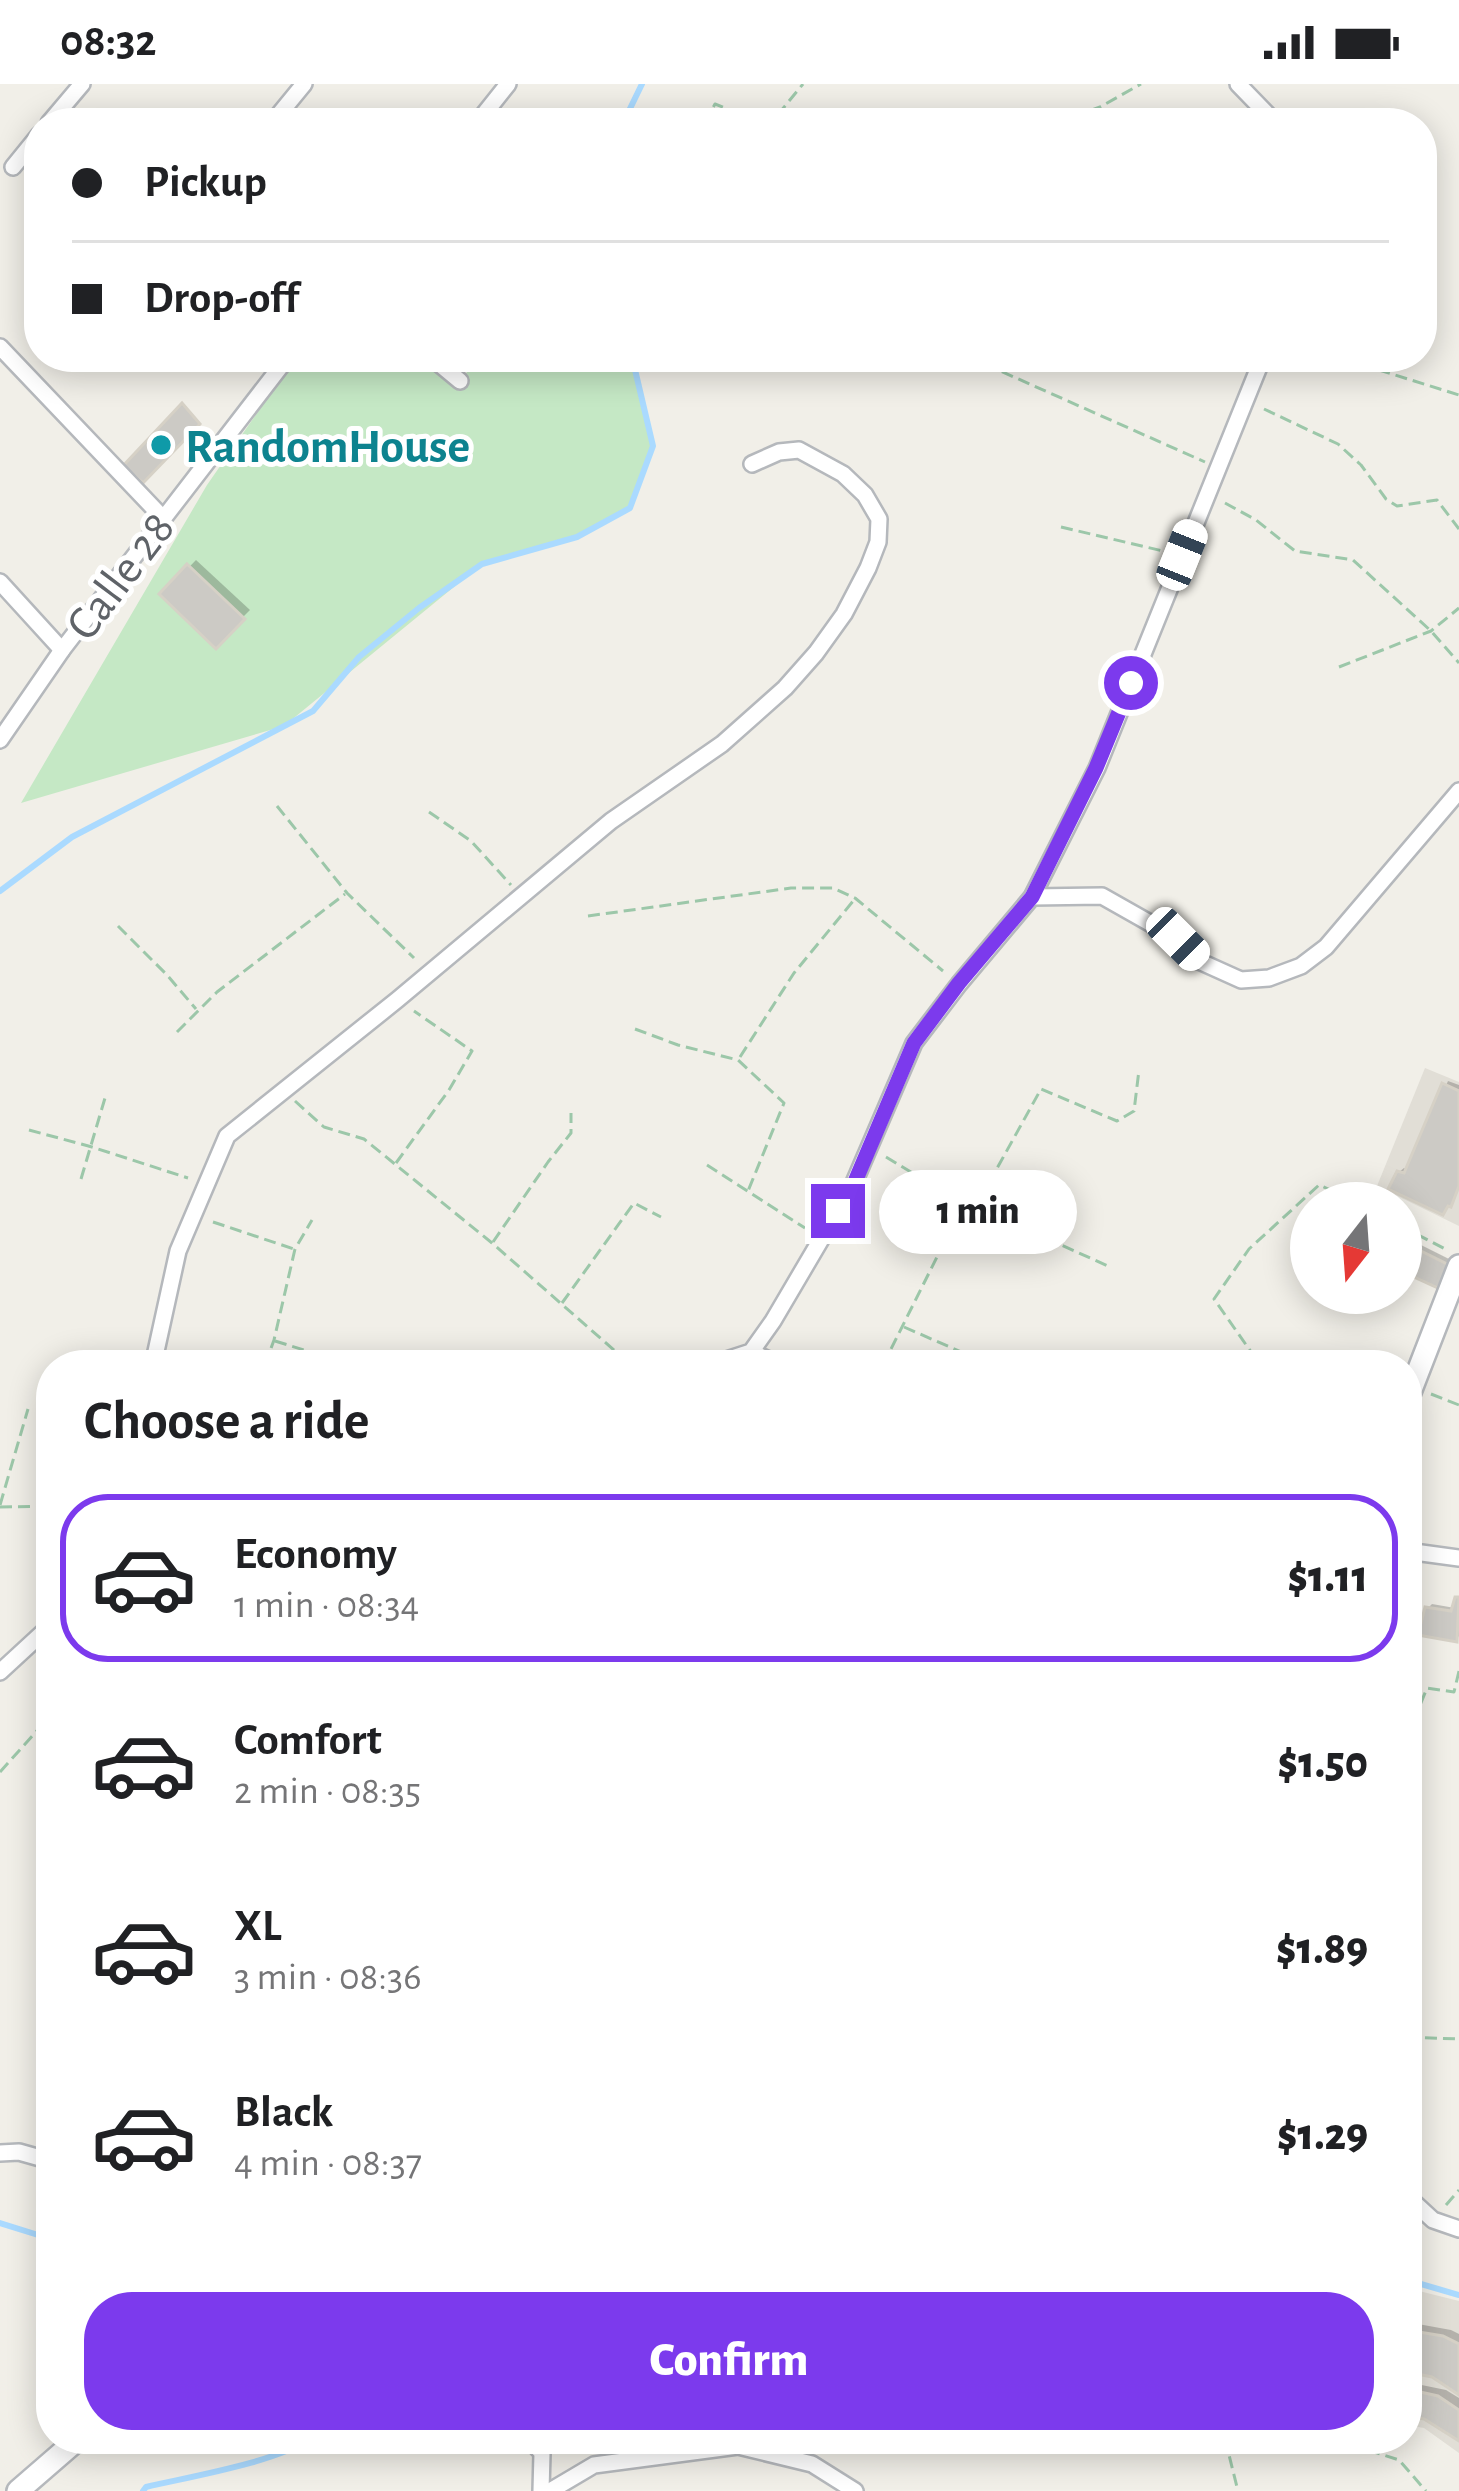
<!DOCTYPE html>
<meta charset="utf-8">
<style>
body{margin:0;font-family:"Alegreya Sans",sans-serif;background:#f6f6f6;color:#202124;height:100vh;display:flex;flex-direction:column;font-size:45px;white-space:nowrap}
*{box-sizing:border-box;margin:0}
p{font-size:39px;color:#757577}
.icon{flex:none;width:66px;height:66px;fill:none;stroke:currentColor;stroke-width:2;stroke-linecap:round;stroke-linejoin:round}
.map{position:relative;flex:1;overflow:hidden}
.panel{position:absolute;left:36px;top:1266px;width:1386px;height:1104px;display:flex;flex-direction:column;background:#fff;border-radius:48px;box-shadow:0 6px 30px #0003}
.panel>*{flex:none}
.guide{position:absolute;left:24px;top:24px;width:1413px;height:264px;border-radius:48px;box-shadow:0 6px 30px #0003;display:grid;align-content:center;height:264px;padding:0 48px;background:#fff}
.needle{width:78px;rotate:197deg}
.controls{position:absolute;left:1290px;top:1098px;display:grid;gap:24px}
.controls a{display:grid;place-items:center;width:132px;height:132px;border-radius:50%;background:#fff;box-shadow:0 6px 30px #0003;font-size:60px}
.end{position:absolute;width:54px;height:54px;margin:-27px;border:15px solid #7c3aed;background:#fff;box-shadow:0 0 0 6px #fff}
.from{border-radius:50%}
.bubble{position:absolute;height:84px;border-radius:42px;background:#fff;box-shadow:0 6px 30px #0003;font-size:39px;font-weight:800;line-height:84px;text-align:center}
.car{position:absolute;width:36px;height:72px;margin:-36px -18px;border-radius:15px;box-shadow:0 0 9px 3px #0007;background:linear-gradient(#fff 24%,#345 0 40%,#fff 0 76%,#345 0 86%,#fff 0)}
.guide b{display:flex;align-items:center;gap:42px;height:114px;font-size:45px}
.guide b+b{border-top:3px solid #e0e0e0}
.guide i{width:30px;height:30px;background:#202124}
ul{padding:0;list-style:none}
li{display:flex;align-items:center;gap:36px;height:168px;margin:0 24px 18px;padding:0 24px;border:6px solid transparent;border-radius:48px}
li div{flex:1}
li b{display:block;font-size:45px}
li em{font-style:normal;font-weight:800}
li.current{border-color:#7c3aed}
li>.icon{width:108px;height:108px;stroke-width:1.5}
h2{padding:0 48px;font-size:54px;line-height:144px}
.button{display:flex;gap:24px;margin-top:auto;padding:24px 48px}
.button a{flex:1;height:138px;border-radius:48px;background:#7c3aed;color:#fff;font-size:48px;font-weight:800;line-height:138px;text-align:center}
.status{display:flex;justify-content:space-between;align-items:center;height:84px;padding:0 60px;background:#fff;direction:ltr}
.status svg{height:33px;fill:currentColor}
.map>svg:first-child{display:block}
</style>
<div class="status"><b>08:32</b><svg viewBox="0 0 49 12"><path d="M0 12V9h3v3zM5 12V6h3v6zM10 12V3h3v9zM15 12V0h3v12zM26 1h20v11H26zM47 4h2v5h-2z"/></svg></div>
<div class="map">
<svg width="1459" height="2407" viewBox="0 0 1459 2407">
<rect width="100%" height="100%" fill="#f1efe8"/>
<!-- education -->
<g fill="#e1ded6">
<path d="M 1425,984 L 1459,998 L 1459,1142 L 1377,1102 Z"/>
<path d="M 1407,2204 L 1459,2217 L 1459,2369 L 1424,2344 L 1407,2341 Z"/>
</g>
<!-- green -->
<path fill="#c5e8c5" d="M 296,273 L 431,273 L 460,297 L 479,273 L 632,273 L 653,362 L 630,424 L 577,453 L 482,480 L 284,642 L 21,719 L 207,401 Z"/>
<!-- shadow -->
<g fill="#0003">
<path d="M 196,476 L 250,526 L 216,560 L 163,510 Z"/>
<path d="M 1448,997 L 1459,1001 L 1459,1103 L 1450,1120 L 1399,1088 L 1404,1084 L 1408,1086 Z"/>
<path d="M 1401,1151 L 1451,1176 L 1438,1201 L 1401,1183 Z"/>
<path d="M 1459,1513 L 1459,1552 L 1456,1555 L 1428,1524 L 1432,1520 L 1455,1524 Z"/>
<path d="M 1407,2238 L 1451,2246 L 1459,2250 L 1459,2307 L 1433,2290 L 1407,2285 Z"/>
<path d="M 1407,2298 L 1446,2306 L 1459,2314 L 1459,2353 L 1425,2332 L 1407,2329 Z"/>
</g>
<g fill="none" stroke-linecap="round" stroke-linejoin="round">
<!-- stream -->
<g stroke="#aadaff" stroke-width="6">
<path d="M 623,39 L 642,0"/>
<path d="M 0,807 L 72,753 L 313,627 L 359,573 L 419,524 L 482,480 L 577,453 L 630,424 L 653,362 L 632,273"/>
<path d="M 0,2139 L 51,2155"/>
<path d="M 1407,2196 L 1459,2211"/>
<path d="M 143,2407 L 146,2403 C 193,2392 272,2379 311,2355"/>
</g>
</g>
<!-- building -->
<g fill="#cccac5" stroke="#d6d1c6" stroke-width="3">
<path d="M 182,319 L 200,340 L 143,399 L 123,382 Z"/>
<path d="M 187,480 L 245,535 L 216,565 L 159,510 Z"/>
<path d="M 1442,999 L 1459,1007 L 1459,1102 L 1451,1123 L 1448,1122 L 1443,1131 L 1388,1105 L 1397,1087 L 1404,1089 Z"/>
<path d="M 1401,1157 L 1449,1181 L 1438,1204 L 1401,1187 Z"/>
<path d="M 1455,1513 L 1459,1513 L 1457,1558 L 1418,1551 L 1425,1523 L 1451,1527 Z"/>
<path d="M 1407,2246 L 1443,2252 L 1459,2260 L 1459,2311 L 1432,2293 L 1407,2288 Z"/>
<path d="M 1407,2305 L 1438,2312 L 1459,2326 L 1459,2357 L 1424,2335 L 1407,2332 Z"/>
</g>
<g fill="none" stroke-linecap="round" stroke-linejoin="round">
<defs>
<g id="minor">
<path d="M 1238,0 L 1268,31 L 1271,39"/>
<path d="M 49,39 L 82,0"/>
<path d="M 272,39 L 304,0"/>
<path d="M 477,39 L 508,0"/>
<path d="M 13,83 L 39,51"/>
<path d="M 0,263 L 163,434"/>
<path d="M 431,273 L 460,297"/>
<path d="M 0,498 L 62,566"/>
<path d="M 0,656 L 62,566 L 288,273"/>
<path d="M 1032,813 L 1102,812 L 1178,855 L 1201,878 L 1241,896 L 1269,894 L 1301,882 L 1326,863 L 1459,707"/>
<path d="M 751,1268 L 780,1281"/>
<path d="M 153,1281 L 178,1167 L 227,1052 L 397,916 L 611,737 L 722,660 L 785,604 L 816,569 L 844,530 L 868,484 L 878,458 L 879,435 L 865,411 L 843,390 L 799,366 L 779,368 L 752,380"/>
<path d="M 711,1281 L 751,1268 L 773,1237 L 853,1101 L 914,959 L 959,900 L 1032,813 L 1097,684 L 1263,273"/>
<path d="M 1407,1467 L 1459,1474"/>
<path d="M 0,1588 L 51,1541"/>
<path d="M 0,2069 L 19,2068 L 51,2077"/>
<path d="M 1407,2112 L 1433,2136 L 1459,2145"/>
<path d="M 529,2355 L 542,2369 L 541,2407"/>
<path d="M 550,2407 L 594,2381 L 738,2362 L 812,2380 L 855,2407"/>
</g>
<g id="tertiary">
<path d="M 1407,1316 L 1459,1182"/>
<path d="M 18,2407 L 78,2355"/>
</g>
</defs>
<!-- minor casing -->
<use href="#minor" stroke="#b5b8bc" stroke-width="20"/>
<!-- tertiary casing -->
<use href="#tertiary" stroke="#b5b8bc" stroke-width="26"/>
<!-- path -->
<g stroke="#9cc7a9" stroke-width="3" stroke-dasharray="12 6" stroke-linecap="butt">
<path d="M 897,38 L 899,39"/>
<path d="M 705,39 L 715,20 L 763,39 L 776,33 L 803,0"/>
<path d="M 1056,39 L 1100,23 L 1141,0"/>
<path d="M 1096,39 L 1100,25"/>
<path d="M 969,273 L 1205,378"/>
<path d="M 1348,273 L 1347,276 L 1459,311"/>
<path d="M 1264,325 L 1338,360 L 1361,381 L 1386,415 L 1397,422 L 1437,416 L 1459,445"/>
<path d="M 1225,419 L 1256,436 L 1295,467 L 1353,476 L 1431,547 L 1459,579"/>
<path d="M 1061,443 L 1163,467"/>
<path d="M 1339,583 L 1431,547 L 1459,524"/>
<path d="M 277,722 L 347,809 L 414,874"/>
<path d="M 429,728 L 471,757 L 511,801"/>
<path d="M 588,832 L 791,804 L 833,804 L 855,814 L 943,887"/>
<path d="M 118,842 L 167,891 L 196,925"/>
<path d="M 635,945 L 678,961 L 738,976 L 784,1019 L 748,1107"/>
<path d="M 177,948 L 217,908 L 345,810"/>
<path d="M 740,973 L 794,889 L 854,816"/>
<path d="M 295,1017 L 324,1043 L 364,1055 L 492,1159 L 631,1281"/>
<path d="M 29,1046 L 92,1063 L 188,1094"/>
<path d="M 886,1073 L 942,1107 L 1110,1183"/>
<path d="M 396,1079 L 449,1006 L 472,967 L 414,927"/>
<path d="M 707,1081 L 805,1144"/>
<path d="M 81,1095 L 105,1014"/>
<path d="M 213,1138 L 294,1165"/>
<path d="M 1401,1142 L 1447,1166"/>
<path d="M 493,1158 L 548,1078 L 571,1049 L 571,1029"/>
<path d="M 562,1219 L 634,1119 L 661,1133"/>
<path d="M 904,1243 L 991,1281"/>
<path d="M 275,1257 L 304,1266"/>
<path d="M 1256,1275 L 1214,1215 L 1249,1165 L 1319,1101 L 1360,1119"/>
<path d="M 265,1281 L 274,1256 L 295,1165 L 312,1136"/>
<path d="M 883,1281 L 938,1171 L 951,1139 L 979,1124 L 995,1088 L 1041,1005 L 1117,1037 L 1134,1027 L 1139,986"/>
<path d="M 1431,1310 L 1459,1321"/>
<path d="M 0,1421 L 28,1325"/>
<path d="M 0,1423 L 51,1422"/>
<path d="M 1407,1653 L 1427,1604 L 1454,1608 L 1459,1587"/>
<path d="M 0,1688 L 51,1631"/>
<path d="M 1407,1821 L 1420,1826"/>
<path d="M 1407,1953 L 1459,1955"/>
<path d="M 1446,2121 L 1459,2106"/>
<path d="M 1225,2355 L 1238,2407"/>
<path d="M 1334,2355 L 1399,2376 L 1426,2407"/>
</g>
<!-- minor -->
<use href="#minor" stroke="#fff" stroke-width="15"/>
<!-- tertiary -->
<use href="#tertiary" stroke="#fff" stroke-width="21"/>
</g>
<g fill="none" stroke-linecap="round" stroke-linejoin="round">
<!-- route -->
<path stroke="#7c3aed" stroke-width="15" d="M 838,1127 L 854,1100 L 914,959 L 959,899 L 1032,813 L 1096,684 L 1131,599"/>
</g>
<!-- markers -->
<circle fill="#0f9aa8" stroke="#fff" stroke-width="4.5" cx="161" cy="361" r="12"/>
<g text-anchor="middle" stroke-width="10" stroke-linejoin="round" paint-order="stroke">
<!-- culture labels -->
<g font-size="48" font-weight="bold" fill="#0d838f" stroke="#fff" text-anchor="start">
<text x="185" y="378">RandomHouse</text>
</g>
<!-- street labels -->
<g font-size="48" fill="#5f6368" stroke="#fff">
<text transform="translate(119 491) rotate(-53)" y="17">Calle 28</text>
</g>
</g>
</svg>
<div class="controls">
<a><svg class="needle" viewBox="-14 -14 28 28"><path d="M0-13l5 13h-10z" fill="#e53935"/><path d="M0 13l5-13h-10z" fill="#757577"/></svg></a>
</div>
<i class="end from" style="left:1131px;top:599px"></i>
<i class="end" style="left:838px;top:1127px"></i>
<div class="bubble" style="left:879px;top:1086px;width:198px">1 min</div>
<i class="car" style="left:1182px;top:471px;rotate:22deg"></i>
<i class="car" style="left:1178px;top:855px;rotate:135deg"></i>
<div class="guide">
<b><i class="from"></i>Pickup</b>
<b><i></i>Drop-off</b>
</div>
<section class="panel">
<h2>Choose a ride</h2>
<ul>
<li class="current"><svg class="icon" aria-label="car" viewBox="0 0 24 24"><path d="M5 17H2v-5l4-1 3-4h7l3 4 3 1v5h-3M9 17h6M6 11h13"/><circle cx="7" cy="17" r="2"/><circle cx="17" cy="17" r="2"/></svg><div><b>Economy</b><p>1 min · 08:34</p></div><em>$1.11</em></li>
<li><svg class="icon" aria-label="car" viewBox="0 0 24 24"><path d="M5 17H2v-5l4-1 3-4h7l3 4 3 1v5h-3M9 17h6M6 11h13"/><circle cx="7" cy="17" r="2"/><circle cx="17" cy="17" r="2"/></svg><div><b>Comfort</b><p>2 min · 08:35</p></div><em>$1.50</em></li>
<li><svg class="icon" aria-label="car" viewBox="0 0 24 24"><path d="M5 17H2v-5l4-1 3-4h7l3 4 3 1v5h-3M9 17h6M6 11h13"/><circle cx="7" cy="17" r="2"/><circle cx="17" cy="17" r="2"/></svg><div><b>XL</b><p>3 min · 08:36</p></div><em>$1.89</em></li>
<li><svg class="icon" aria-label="car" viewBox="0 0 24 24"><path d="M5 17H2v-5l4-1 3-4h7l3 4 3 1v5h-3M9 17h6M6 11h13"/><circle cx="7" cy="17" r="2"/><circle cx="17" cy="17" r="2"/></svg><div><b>Black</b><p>4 min · 08:37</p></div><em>$1.29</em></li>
</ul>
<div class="button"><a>Confirm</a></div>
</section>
</div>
